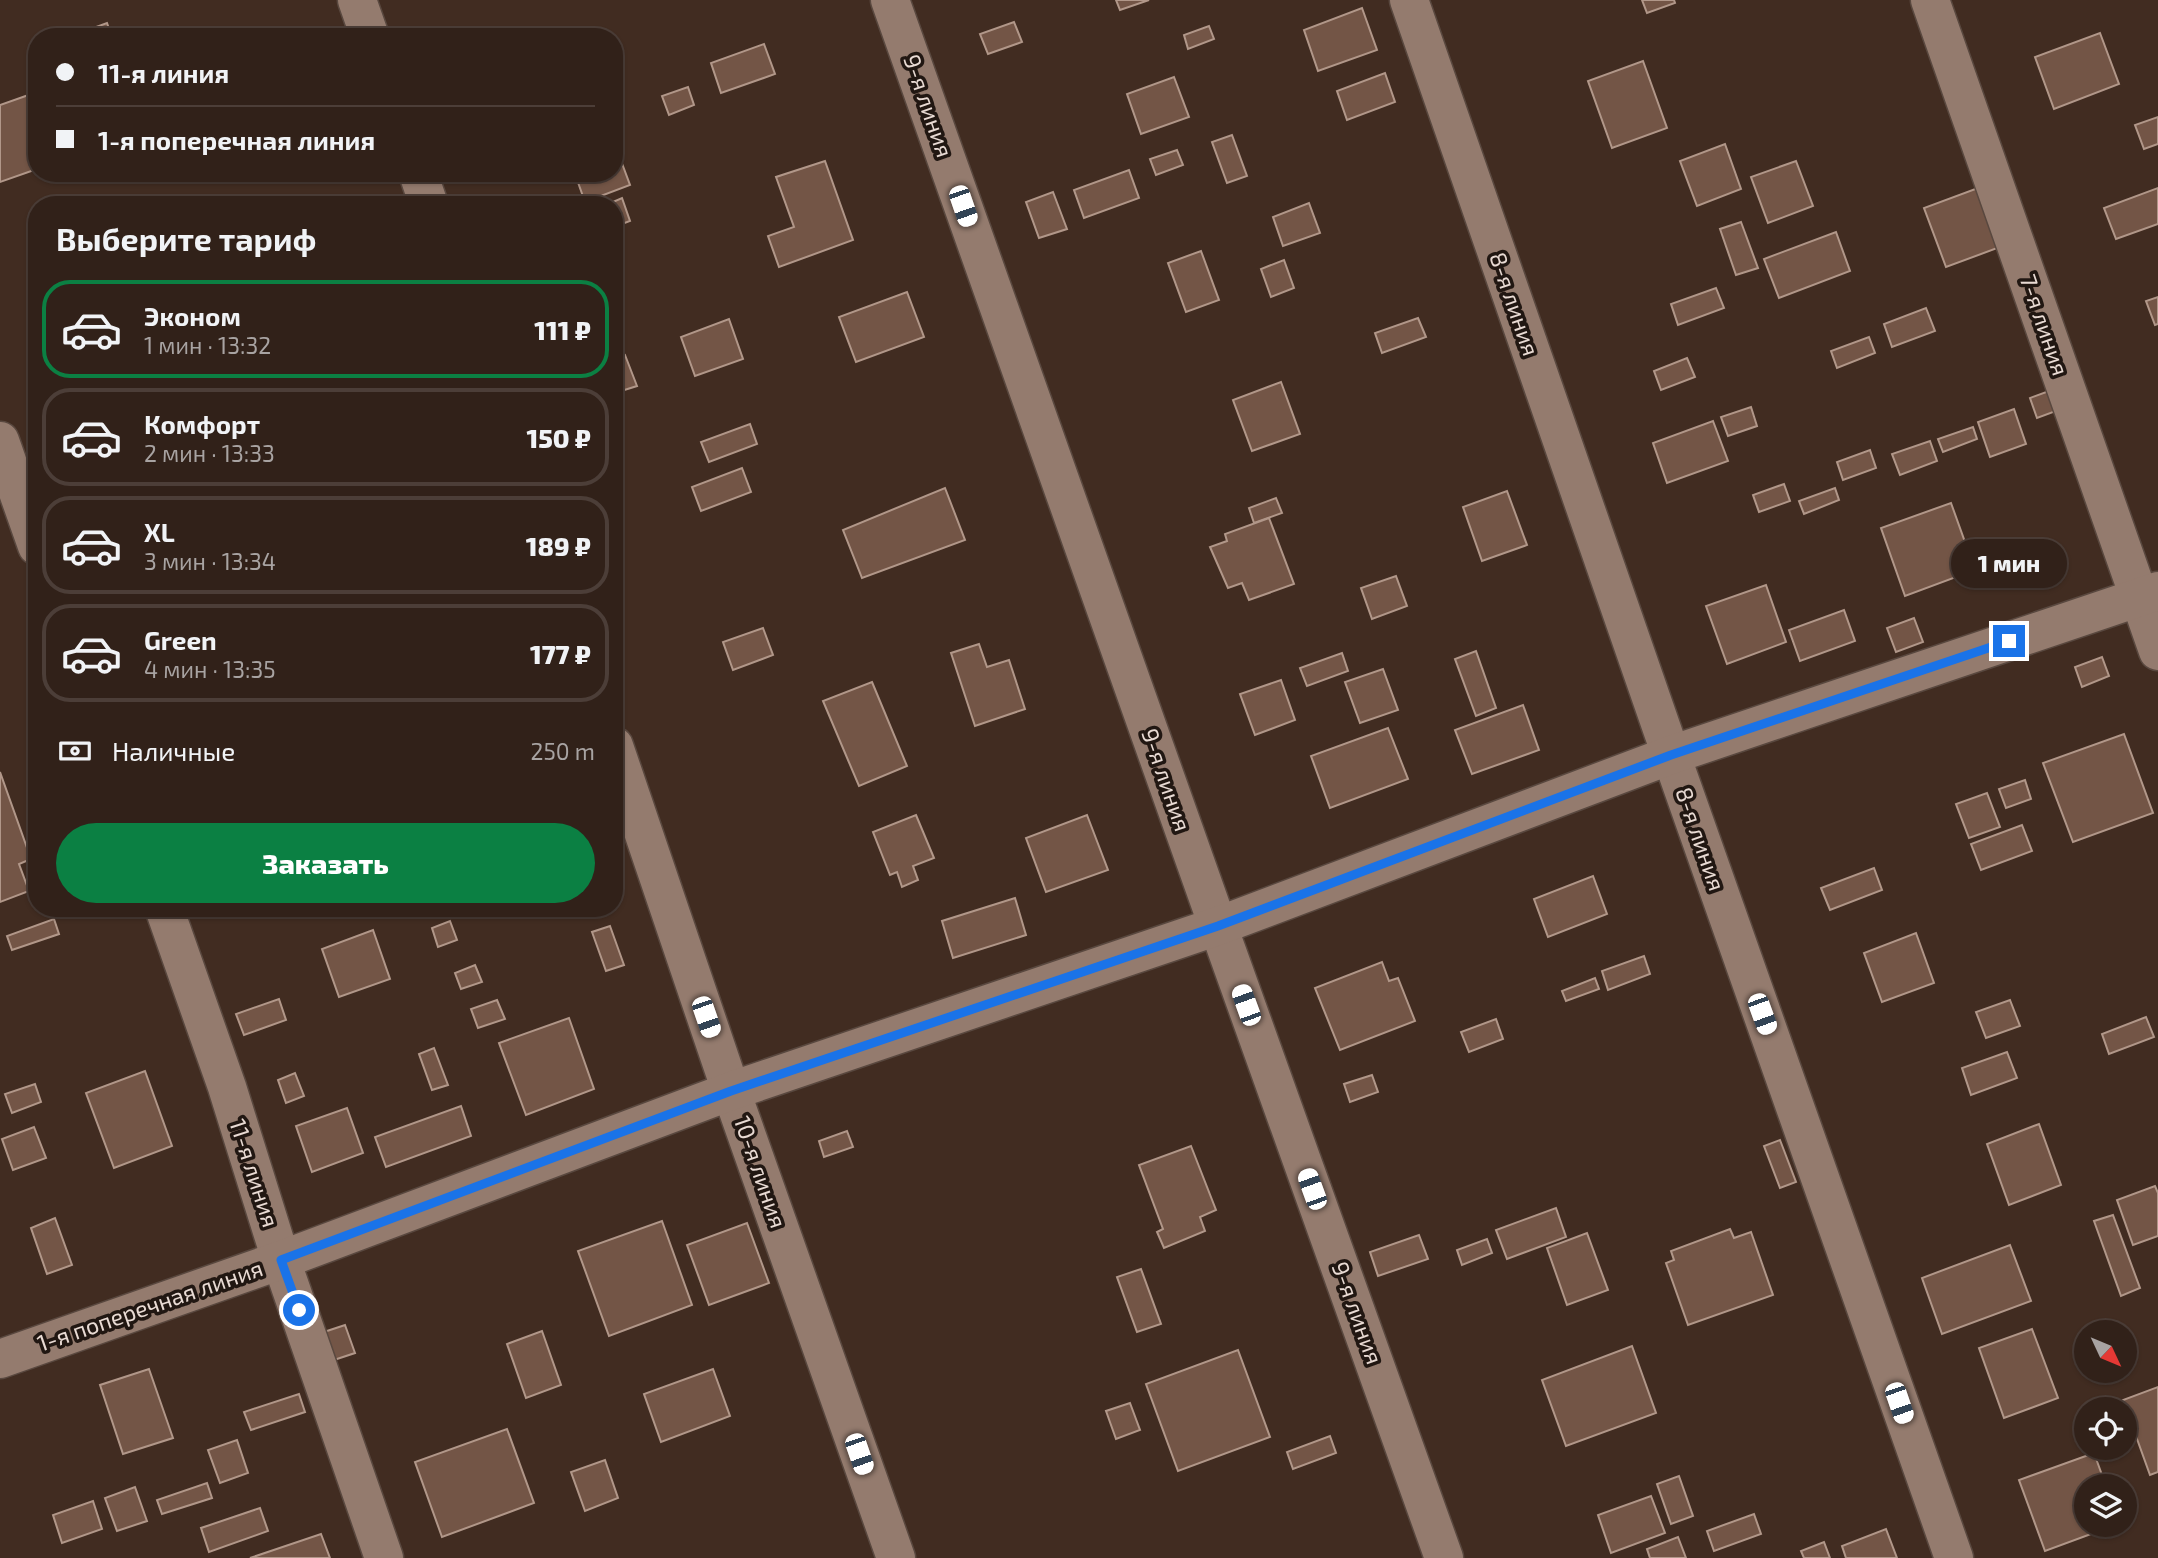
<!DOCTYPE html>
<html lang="ru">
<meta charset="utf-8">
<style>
body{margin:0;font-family:"Exo 2",sans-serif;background:#392922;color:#f1f3f6;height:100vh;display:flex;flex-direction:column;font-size:26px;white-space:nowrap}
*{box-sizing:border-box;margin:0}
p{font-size:23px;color:#a8a3a2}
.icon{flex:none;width:38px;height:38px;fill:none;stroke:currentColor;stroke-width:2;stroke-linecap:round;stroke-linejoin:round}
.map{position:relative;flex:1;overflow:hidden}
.side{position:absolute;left:28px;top:196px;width:595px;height:721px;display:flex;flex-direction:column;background:#312119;border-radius:28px;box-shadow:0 2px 5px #0004,0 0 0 2px #4c3e38}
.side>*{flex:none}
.guide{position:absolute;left:28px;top:28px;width:595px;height:154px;border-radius:28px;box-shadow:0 2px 5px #0004,0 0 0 2px #4c3e38;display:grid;align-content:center;height:154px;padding:0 28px;background:#312119}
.needle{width:46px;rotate:134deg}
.buttons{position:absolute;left:2074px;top:1320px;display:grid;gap:14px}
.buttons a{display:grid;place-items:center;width:63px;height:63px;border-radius:50%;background:#312119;box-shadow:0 2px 5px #0004,0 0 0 2px #4c3e38;font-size:35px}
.end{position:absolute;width:32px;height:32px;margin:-16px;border:9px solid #1a73e8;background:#fff;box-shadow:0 0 0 4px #fff}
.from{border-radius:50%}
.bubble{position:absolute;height:49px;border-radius:24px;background:#312119;box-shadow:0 2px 5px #0004,0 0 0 2px #4c3e38;font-size:23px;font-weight:800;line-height:49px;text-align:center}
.car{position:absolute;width:21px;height:42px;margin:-21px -10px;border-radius:9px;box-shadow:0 0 5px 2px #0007;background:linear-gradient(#fff 24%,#345 0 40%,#fff 0 76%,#345 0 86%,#fff 0)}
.guide b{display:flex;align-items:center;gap:24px;height:66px;font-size:26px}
.guide b+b{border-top:2px solid #4c3e38}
.guide i{width:18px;height:18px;background:#f1f3f6}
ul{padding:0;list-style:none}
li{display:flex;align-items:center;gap:21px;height:98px;margin:0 14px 10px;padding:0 14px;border:4px solid #4c3e38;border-radius:28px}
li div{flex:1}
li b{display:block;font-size:26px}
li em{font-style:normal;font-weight:800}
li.on{border-color:#0b8043}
li>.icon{width:63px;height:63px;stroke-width:1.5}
h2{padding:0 28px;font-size:32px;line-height:84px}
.pay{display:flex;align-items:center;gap:18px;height:77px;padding:0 28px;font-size:26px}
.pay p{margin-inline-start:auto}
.cta{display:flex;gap:14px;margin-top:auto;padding:14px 28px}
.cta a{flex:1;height:80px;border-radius:42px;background:#0b8043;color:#fff;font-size:28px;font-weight:800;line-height:80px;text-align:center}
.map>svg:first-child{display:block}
</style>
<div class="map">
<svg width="2158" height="1558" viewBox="0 0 2158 1558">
<rect width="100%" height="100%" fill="#412c21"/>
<!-- building -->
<g fill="#735546" stroke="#b19789" stroke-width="2">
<path d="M 1116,0 L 1149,0 L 1120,10 Z"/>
<path d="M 1642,0 L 1674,0 L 1675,3 L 1647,13 Z"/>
<path d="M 1362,8 L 1377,50 L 1318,71 L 1304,30 Z"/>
<path d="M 1014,22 L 1022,42 L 988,54 L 980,34 Z"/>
<path d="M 107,23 L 112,37 L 81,37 L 80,33 Z"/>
<path d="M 1209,26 L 1214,39 L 1188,49 L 1184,35 Z"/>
<path d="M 2100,33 L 2119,84 L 2054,109 L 2035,57 Z"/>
<path d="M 764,44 L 775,74 L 721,93 L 711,63 Z"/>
<path d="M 1643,61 L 1667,128 L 1612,148 L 1588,81 Z"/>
<path d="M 1385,73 L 1395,102 L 1347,120 L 1337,91 Z"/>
<path d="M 1174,77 L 1189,117 L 1141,134 L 1127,94 Z"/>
<path d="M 688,87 L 694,105 L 669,115 L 662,96 Z"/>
<path d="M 37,92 L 37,169 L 0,182 L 0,105 Z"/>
<path d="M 2158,117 L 2158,144 L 2144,149 L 2135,125 Z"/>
<path d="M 1232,135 L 1247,176 L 1227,183 L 1212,142 Z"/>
<path d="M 1725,144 L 1741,189 L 1697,206 L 1680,161 Z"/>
<path d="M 1177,150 L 1183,165 L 1156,175 L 1150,159 Z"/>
<path d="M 620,158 L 630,185 L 585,202 L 575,174 L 614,173 L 614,160 Z"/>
<path d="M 825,161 L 853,240 L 779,267 L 768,236 L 794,227 L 776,177 Z"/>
<path d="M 1796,161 L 1813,206 L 1768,223 L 1751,177 Z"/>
<path d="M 1129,170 L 1139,198 L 1084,218 L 1074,190 Z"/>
<path d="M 1978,188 L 2000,247 L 1946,267 L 1924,208 Z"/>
<path d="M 2158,188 L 2158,224 L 2116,239 L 2104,208 Z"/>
<path d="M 1053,192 L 1067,229 L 1039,238 L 1026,202 Z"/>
<path d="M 622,198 L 630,221 L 614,227 L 614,205 L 606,205 Z"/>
<path d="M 1309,203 L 1320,233 L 1283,246 L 1273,217 Z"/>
<path d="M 1741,222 L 1758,268 L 1736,275 L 1720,229 Z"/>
<path d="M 1836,232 L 1850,271 L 1779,298 L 1764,259 Z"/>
<path d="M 1201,251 L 1219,300 L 1186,312 L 1168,263 Z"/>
<path d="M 1284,260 L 1294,288 L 1271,297 L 1261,269 Z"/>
<path d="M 1716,288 L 1724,308 L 1678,325 L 1671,304 Z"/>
<path d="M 907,292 L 924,337 L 856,362 L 839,317 Z"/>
<path d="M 2158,297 L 2158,324 L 2155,325 L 2146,301 Z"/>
<path d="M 1926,308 L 1935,331 L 1892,347 L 1884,324 Z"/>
<path d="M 1418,318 L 1426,337 L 1382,353 L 1375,333 Z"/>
<path d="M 729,319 L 743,359 L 695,376 L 681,337 Z"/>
<path d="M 1869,337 L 1875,353 L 1837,368 L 1831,351 Z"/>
<path d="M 625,355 L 637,386 L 615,393 L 614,359 Z"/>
<path d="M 1687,358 L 1695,377 L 1661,390 L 1654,371 Z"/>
<path d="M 1281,382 L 1300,434 L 1252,451 L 1233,400 Z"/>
<path d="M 2049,391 L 2056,411 L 2037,418 L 2030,398 Z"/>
<path d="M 1751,407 L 1757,426 L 1728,436 L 1721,417 Z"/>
<path d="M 2014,409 L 2026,444 L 1990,457 L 1978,422 Z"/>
<path d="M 1713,421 L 1728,461 L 1667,483 L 1653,443 Z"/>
<path d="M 750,424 L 757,444 L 709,462 L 701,442 Z"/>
<path d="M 1973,427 L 1977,439 L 1943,452 L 1938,439 Z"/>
<path d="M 1930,441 L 1937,461 L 1900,475 L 1892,454 Z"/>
<path d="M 1870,450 L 1876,468 L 1843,480 L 1837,462 Z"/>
<path d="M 742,468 L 751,492 L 701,511 L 692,487 Z"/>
<path d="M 1784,484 L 1790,501 L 1759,512 L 1753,495 Z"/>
<path d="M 945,488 L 965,540 L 862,578 L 843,530 Z"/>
<path d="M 1835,488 L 1839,500 L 1804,514 L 1799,501 Z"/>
<path d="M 1507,491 L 1527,545 L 1482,561 L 1463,507 Z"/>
<path d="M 1276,498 L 1282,513 L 1254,523 L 1249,508 Z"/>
<path d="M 1951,503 L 1975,570 L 1905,596 L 1881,528 Z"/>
<path d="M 1269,518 L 1294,584 L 1249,600 L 1242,583 L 1228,588 L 1210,547 L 1227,541 L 1225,534 Z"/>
<path d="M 1396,576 L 1407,606 L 1372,619 L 1361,588 Z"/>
<path d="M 1766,585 L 1786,642 L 1727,664 L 1706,606 Z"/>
<path d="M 1844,610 L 1855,641 L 1800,661 L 1789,630 Z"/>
<path d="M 1914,618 L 1923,642 L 1896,652 L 1887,628 Z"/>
<path d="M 763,628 L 773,655 L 733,670 L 723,642 Z"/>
<path d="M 979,644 L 987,667 L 1009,660 L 1025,709 L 975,726 L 951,653 Z"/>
<path d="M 1476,651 L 1496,708 L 1476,716 L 1455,659 Z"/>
<path d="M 1342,653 L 1348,671 L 1307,686 L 1300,668 Z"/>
<path d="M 2102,657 L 2109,676 L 2082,687 L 2075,667 Z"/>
<path d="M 1383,669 L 1398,710 L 1360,723 L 1345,682 Z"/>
<path d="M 1281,680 L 1295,720 L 1255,735 L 1240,694 Z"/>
<path d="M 872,682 L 907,766 L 859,786 L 823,701 Z"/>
<path d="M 1523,705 L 1539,750 L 1472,774 L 1455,730 Z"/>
<path d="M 1388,728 L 1408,779 L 1330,808 L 1311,756 Z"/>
<path d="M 2124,734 L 2153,813 L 2073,842 L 2043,763 Z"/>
<path d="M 0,772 L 31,859 L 19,864 L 29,891 L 0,902 Z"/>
<path d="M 2025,780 L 2031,799 L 2006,808 L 1999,789 Z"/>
<path d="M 1987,793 L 2000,827 L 1969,838 L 1956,804 Z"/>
<path d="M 916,815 L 934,858 L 913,866 L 918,880 L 902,887 L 897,872 L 890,875 L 873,832 Z"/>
<path d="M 1087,815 L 1108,870 L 1046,892 L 1026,838 Z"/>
<path d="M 2022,825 L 2032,851 L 1981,870 L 1971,844 Z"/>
<path d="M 1874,868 L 1882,890 L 1830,910 L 1821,888 Z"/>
<path d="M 1593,876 L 1607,914 L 1548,937 L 1534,899 Z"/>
<path d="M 1015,898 L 1026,935 L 953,958 L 942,921 Z"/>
<path d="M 54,919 L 59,934 L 12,950 L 7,936 Z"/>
<path d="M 450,921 L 457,940 L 438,947 L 432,928 Z"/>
<path d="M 610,926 L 624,965 L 606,971 L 592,932 Z"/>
<path d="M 373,930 L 390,979 L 339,997 L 322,949 Z"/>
<path d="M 1916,933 L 1934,983 L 1882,1002 L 1864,953 Z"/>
<path d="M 1644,956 L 1650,974 L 1608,990 L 1602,971 Z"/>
<path d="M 1382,962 L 1389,981 L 1398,978 L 1415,1021 L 1340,1050 L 1315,988 Z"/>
<path d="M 475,965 L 482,982 L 461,989 L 455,973 Z"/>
<path d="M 1595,978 L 1599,989 L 1566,1001 L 1562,991 Z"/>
<path d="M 279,999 L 286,1020 L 244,1035 L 236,1014 Z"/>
<path d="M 497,1000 L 505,1019 L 478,1028 L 471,1009 Z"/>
<path d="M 2010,1000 L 2020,1026 L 1986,1038 L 1976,1012 Z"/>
<path d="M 2146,1017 L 2154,1037 L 2109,1054 L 2102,1034 Z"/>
<path d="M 569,1018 L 594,1089 L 526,1115 L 499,1043 Z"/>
<path d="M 1496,1019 L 1503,1039 L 1469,1052 L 1461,1032 Z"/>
<path d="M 434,1048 L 448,1085 L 432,1090 L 419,1054 Z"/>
<path d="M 2007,1052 L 2017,1078 L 1971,1095 L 1962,1068 Z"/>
<path d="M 145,1071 L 172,1146 L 114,1168 L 86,1093 Z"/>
<path d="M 295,1073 L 304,1096 L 286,1103 L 278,1080 Z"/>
<path d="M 1372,1075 L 1378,1092 L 1350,1102 L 1344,1084 Z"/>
<path d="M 35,1084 L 41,1102 L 12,1113 L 5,1094 Z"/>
<path d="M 461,1106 L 471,1136 L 386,1167 L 375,1137 Z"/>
<path d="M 347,1108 L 363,1153 L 312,1172 L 296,1126 Z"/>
<path d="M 2039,1124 L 2061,1185 L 2009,1205 L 1987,1144 Z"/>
<path d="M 34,1127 L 46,1158 L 13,1170 L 2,1139 Z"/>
<path d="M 847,1131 L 853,1147 L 824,1157 L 819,1141 Z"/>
<path d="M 1780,1140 L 1796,1182 L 1780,1188 L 1764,1146 Z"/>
<path d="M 1191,1146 L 1216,1210 L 1200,1217 L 1205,1231 L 1164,1248 L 1157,1232 L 1163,1229 L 1139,1165 Z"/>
<path d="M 2155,1186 L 2158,1193 L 2158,1236 L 2133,1245 L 2117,1200 Z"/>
<path d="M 1556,1208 L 1566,1237 L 1507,1259 L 1496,1230 Z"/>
<path d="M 2113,1215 L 2140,1288 L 2121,1296 L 2094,1221 Z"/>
<path d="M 55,1218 L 72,1265 L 47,1274 L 31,1228 Z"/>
<path d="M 662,1221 L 692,1305 L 609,1336 L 578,1251 Z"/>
<path d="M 747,1223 L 769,1283 L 709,1305 L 687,1245 Z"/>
<path d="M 1730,1229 L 1734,1238 L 1751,1232 L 1773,1295 L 1688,1325 L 1666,1263 L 1674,1260 L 1671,1251 Z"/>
<path d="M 1587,1233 L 1608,1290 L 1567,1305 L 1547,1248 Z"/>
<path d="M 1419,1235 L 1428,1259 L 1378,1276 L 1370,1252 Z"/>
<path d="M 1487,1239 L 1492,1253 L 1462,1265 L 1457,1250 Z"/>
<path d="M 2010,1245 L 2031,1301 L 1942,1334 L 1922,1278 Z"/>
<path d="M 1141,1269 L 1161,1324 L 1137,1332 L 1117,1277 Z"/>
<path d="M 345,1325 L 355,1353 L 331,1361 L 321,1333 Z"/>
<path d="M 2032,1329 L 2058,1398 L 2004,1418 L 1979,1348 Z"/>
<path d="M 542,1331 L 561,1385 L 526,1398 L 507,1344 Z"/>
<path d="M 1632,1346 L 1656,1413 L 1566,1446 L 1542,1380 Z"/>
<path d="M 1238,1350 L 1270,1437 L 1178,1471 L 1146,1384 Z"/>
<path d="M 149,1369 L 173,1438 L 123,1454 L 100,1385 Z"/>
<path d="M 713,1369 L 730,1416 L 661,1442 L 644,1394 Z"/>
<path d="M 2158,1387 L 2158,1472 L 2150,1475 L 2123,1400 Z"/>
<path d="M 299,1394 L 305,1412 L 251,1430 L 244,1412 Z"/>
<path d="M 1130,1403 L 1140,1430 L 1116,1439 L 1106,1411 Z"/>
<path d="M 507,1429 L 534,1503 L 442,1537 L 415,1462 Z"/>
<path d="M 1330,1436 L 1336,1453 L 1293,1469 L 1287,1452 Z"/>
<path d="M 237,1440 L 248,1473 L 220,1483 L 208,1450 Z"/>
<path d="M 2094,1453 L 2106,1486 L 2086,1486 L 2086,1524 L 2118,1524 L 2045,1551 L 2019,1480 Z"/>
<path d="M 605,1460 L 618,1498 L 585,1511 L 571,1472 Z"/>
<path d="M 1679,1476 L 1693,1516 L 1671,1524 L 1657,1484 Z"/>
<path d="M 207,1483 L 212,1498 L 162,1514 L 157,1500 Z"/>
<path d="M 135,1487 L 147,1521 L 117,1531 L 105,1498 Z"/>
<path d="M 1651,1496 L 1665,1533 L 1611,1553 L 1598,1515 Z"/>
<path d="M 93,1501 L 102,1529 L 62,1543 L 53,1515 Z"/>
<path d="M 260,1508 L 268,1531 L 209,1552 L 201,1528 Z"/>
<path d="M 1754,1514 L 1761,1534 L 1714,1551 L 1707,1531 Z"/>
<path d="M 1886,1529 L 1897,1558 L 1846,1558 L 1842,1546 Z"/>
<path d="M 321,1534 L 330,1558 L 250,1558 Z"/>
<path d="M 1678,1537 L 1686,1558 L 1650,1558 L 1647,1549 Z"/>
<path d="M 1824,1542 L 1830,1558 L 1804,1558 L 1801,1551 Z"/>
</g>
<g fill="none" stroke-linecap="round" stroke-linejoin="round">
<defs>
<g id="minor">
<path d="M 357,0 L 370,37"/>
<path d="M 890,0 L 1218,926 L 1444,1558"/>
<path d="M 1409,0 L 1671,755 L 1954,1558"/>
<path d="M 1930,0 L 2158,651"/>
<path d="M 418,173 L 429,205"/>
<path d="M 0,441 L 37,546"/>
<path d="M 614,746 L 731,1091 L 896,1558"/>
<path d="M 164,908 L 227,1087 L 281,1260 L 384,1558"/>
<path d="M 0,1359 L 281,1260 L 731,1091 L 1218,926 L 1671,755 L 2158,591"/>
</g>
</defs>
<!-- minor casing -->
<use href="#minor" stroke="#59483f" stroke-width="41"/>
<!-- minor -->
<use href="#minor" stroke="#947b6e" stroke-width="38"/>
</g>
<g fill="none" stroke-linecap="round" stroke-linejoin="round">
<!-- route -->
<path stroke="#1a73e8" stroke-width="9" d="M 299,1310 L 281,1260 L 731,1091 L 1218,926 L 1671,755 L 2009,641"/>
</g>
<g text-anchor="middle" stroke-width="7" stroke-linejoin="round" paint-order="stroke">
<!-- street labels -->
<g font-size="23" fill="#e9dbd4" stroke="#211712">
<text transform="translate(928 106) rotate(71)" y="8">9-я линия</text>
<text transform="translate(1514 304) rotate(71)" y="8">8-я линия</text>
<text transform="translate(2044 325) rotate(71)" y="8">7-я линия</text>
<text transform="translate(1166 780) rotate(71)" y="8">9-я линия</text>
<text transform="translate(1700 839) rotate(71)" y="8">8-я линия</text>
<text transform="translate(760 1172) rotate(71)" y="8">10-я линия</text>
<text transform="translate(254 1173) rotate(72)" y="8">11-я линия</text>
<text transform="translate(150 1306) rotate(-19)" y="8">1-я поперечная линия</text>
<text transform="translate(1357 1313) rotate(70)" y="8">9-я линия</text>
</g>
</g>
</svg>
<div class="buttons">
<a><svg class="needle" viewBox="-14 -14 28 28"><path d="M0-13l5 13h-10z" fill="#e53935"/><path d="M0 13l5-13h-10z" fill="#a8a3a2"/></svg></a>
<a><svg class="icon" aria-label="locate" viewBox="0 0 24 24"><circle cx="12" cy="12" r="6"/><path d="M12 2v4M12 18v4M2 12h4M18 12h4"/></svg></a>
<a><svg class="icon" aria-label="layers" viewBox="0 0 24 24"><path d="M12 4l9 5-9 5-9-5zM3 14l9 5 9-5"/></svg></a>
</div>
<i class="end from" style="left:299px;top:1310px"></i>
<i class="end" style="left:2009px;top:641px"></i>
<div class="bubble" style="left:1951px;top:539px;width:116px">1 мин</div>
<i class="car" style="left:963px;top:206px;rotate:161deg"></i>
<i class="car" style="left:1246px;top:1005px;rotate:340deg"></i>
<i class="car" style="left:1762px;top:1014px;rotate:160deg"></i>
<i class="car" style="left:706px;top:1017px;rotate:161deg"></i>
<i class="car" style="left:1312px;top:1189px;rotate:340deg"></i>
<i class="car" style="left:1899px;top:1403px;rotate:161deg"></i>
<i class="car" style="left:859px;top:1454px;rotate:161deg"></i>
<div class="guide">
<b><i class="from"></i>11-я линия</b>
<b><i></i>1-я поперечная линия</b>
</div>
<section class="side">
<h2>Выберите тариф</h2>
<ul>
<li class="on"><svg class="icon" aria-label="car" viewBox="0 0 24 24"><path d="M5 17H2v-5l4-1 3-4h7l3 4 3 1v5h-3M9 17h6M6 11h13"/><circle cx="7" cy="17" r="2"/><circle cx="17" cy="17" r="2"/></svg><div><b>Эконом</b><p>1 мин · 13:32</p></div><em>111 ₽</em></li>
<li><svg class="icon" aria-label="car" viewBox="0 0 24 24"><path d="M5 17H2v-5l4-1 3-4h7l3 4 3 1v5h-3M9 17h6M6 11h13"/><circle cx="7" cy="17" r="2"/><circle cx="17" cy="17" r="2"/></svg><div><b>Комфорт</b><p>2 мин · 13:33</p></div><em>150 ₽</em></li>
<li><svg class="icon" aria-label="car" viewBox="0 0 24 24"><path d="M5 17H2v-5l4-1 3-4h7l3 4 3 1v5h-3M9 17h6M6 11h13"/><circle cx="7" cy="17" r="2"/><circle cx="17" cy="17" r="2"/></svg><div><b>XL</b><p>3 мин · 13:34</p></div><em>189 ₽</em></li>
<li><svg class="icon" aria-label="car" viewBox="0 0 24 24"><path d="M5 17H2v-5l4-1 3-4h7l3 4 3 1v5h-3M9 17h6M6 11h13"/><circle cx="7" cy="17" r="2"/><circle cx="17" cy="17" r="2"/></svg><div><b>Green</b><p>4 мин · 13:35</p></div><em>177 ₽</em></li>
</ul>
<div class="pay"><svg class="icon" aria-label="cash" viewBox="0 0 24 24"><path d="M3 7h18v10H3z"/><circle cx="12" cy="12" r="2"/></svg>Наличные<p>250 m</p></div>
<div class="cta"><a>Заказать</a></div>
</section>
</div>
